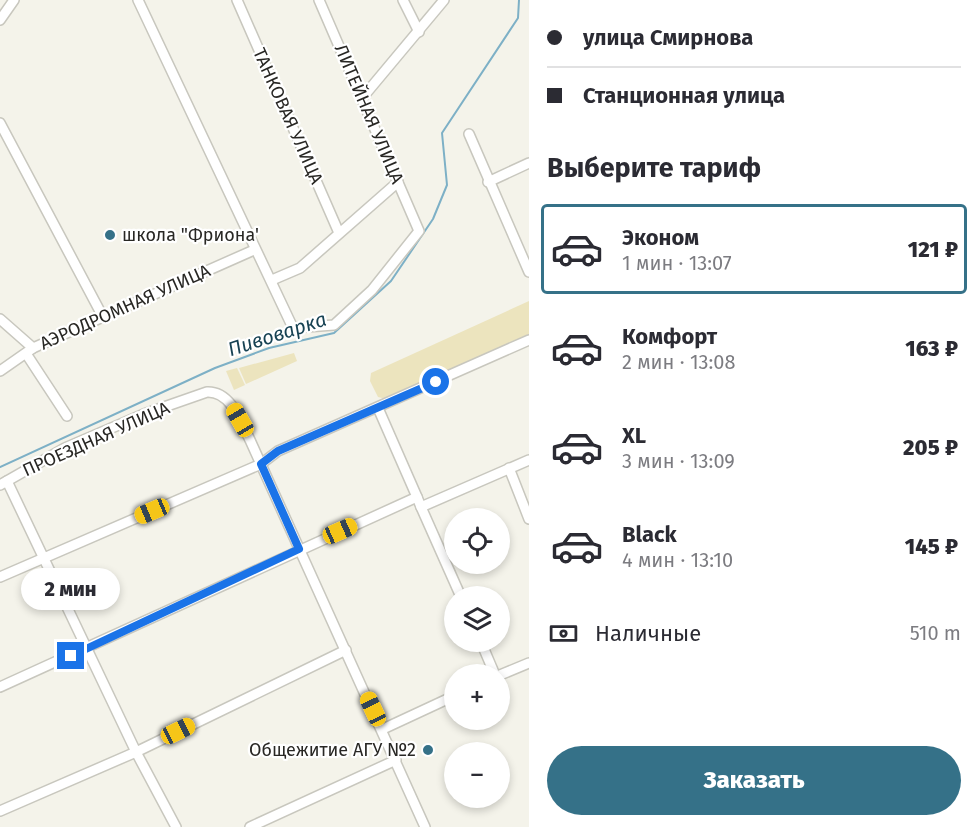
<!DOCTYPE html>
<html lang="ru">
<meta charset="utf-8">
<style>
body{margin:0;font-family:"Fira Sans",sans-serif;background:#f2f2f3;color:#2b2b33;height:100vh;display:flex;flex-direction:column;font-size:22px;white-space:nowrap}
*{box-sizing:border-box;margin:0}
p{font-size:20px;color:#7c7c81}
.icon{flex:none;width:33px;height:33px;fill:none;stroke:currentColor;stroke-width:2;stroke-linecap:round;stroke-linejoin:round}
.map{position:relative;flex:1;overflow:hidden}
.drawer{display:flex;flex-direction:column;background:#fff;width:450px}
.drawer>*{flex:none}
.top-card{display:grid;align-content:center;height:132px;padding:0 18px;background:#fff}
.controls{position:absolute;left:444px;top:508px;display:grid;gap:12px}
.controls a{display:grid;place-items:center;width:66px;height:66px;border-radius:50%;background:#fff;box-shadow:0 3px 9px #0003;font-size:30px}
.end{position:absolute;width:27px;height:27px;margin:-14px;border:8px solid #1a73e8;background:#fff;box-shadow:0 0 0 3px #fff}
.from{border-radius:50%}
.bubble{position:absolute;height:42px;border-radius:21px;background:#fff;box-shadow:0 3px 9px #0003;font-size:20px;font-weight:800;line-height:42px;text-align:center}
.car{position:absolute;width:18px;height:36px;margin:-18px -9px;border-radius:8px;box-shadow:0 0 4px 2px #0007;background:linear-gradient(#f5c518 24%,#345 0 40%,#f5c518 0 76%,#345 0 86%,#f5c518 0)}
.top-card b{display:flex;align-items:center;gap:21px;height:57px;font-size:22px}
.top-card b+b{border-top:2px solid #e1e1e2}
.top-card i{width:15px;height:15px;background:#2b2b33}
ul{padding:0;list-style:none}
li{display:flex;align-items:center;gap:18px;height:90px;margin:0 12px 9px;padding:0 6px;border:3px solid transparent;border-radius:6px}
li div{flex:1}
li b{display:block;font-size:22px}
li em{font-style:normal;font-weight:800}
li.on{border-color:#357188}
li>.icon{width:54px;height:54px;stroke-width:1.5}
h2{padding:0 18px;font-size:27px;line-height:72px}
.pay{display:flex;align-items:center;gap:15px;height:66px;padding:0 18px;font-size:22px}
.pay p{margin-inline-start:auto}
.primary-button{display:flex;gap:12px;margin-top:auto;padding:12px 18px}
.primary-button a{flex:1;height:69px;border-radius:36px;background:#357188;color:#fff;font-size:24px;font-weight:800;line-height:69px;text-align:center}
main{display:flex;flex:1;min-height:0}
.map>svg:first-child{display:block}
</style>
<main>
<div class="map">
<svg width="529" height="827" viewBox="0 0 529 827">
<rect width="100%" height="100%" fill="#f4f3ea"/>
<!-- green -->
<g fill="#ece4be">
<path d="M 529,301 L 529,335 L 386,399 L 378,397 L 370,381 L 371,373 Z"/>
<path d="M 294,353 L 297,361 L 246,384 L 239,368 Z"/>
<path d="M 237,368 L 245,385 L 234,390 L 226,371 Z"/>
</g>
<g fill="none" stroke-linecap="round" stroke-linejoin="round">
<!-- stream -->
<path stroke="#7db0c6" stroke-width="2" d="M 0,467 L 215,368 L 269,348 L 334,333 L 391,281 L 433,219 L 447,185 L 442,133 L 518,18 L 519,0"/>
<defs>
<g id="minor">
<path d="M 138,0 L 293,328 L 334,325 L 372,290 L 419,231 L 319,0"/>
<path d="M 237,0 L 339,233"/>
<path d="M 403,0 L 419,32"/>
<path d="M 0,20 L 14,0"/>
<path d="M 363,97 L 444,0"/>
<path d="M 0,123 L 103,317"/>
<path d="M 469,134 L 529,272"/>
<path d="M 488,182 L 529,163"/>
<path d="M 272,280 L 300,268 L 398,182"/>
<path d="M 0,319 L 33,348"/>
<path d="M 27,355 L 67,416"/>
<path d="M 0,371 L 33,348 L 254,250"/>
<path d="M 378,408 L 417,497"/>
<path d="M 509,468 L 529,519"/>
<path d="M 7,481 L 136,752 L 176,827"/>
<path d="M 0,485 L 65,448 L 144,414 L 207,392 C 231,391 241,422 250,440 L 425,827"/>
<path d="M 421,507 L 461,597"/>
<path d="M 0,577 L 261,464 L 278,451 L 529,340"/>
<path d="M 481,642 L 495,675"/>
<path d="M 500,675 L 529,663"/>
<path d="M 0,687 L 417,497 L 421,507 L 529,460"/>
<path d="M 383,729 L 454,696"/>
<path d="M 0,811 L 136,752 L 346,650"/>
<path d="M 250,827 L 396,760"/>
</g>
</defs>
<!-- minor casing -->
<use href="#minor" stroke="#c8c7be" stroke-width="12"/>
<!-- minor -->
<use href="#minor" stroke="#fff" stroke-width="9"/>
</g>
<g fill="none" stroke-linecap="round" stroke-linejoin="round">
<!-- route -->
<path stroke="#1a73e8" stroke-width="8" d="M 71,656 L 299,549 L 261,464 L 278,451 L 436,382"/>
</g>
<!-- markers -->
<g fill="#357188" stroke="#fff" stroke-width="2">
<circle cx="110" cy="235" r="6"/>
<circle cx="428" cy="750" r="6"/>
</g>
<g text-anchor="middle" stroke-width="4.5" stroke-linejoin="round" paint-order="stroke">
<!-- street labels -->
<g font-size="18" fill="#282724" stroke="#fff">
<text transform="translate(369 114) rotate(67)" y="6">ЛИТЕЙНАЯ УЛИЦА</text>
<text transform="translate(288 116) rotate(66)" y="6">ТАНКОВАЯ УЛИЦА</text>
<text transform="translate(125 307) rotate(-24)" y="6">АЭРОДРОМНАЯ УЛИЦА</text>
<text transform="translate(96 439) rotate(-24)" y="6">ПРОЕЗДНАЯ УЛИЦА</text>
</g>
<!-- poi labels -->
<g font-size="18" fill="#282724" stroke="#fff" text-anchor="start">
<text x="122" y="241">школа "Фриона'</text>
<text x="416" y="756" text-anchor="end">Общежитие АГУ №2</text>
</g>
<!-- water labels -->
<g font-size="20" font-style="italic" fill="#174253" stroke="#fff">
<text transform="translate(277 334) rotate(-18)" y="7">Пивоварка</text>
</g>
</g>
</svg>
<div class="controls">
<a><svg class="icon" aria-label="locate" viewBox="0 0 24 24"><circle cx="12" cy="12" r="6"/><path d="M12 2v4M12 18v4M2 12h4M18 12h4"/></svg></a>
<a><svg class="icon" aria-label="layers" viewBox="0 0 24 24"><path d="M12 4l9 5-9 5-9-5zM3 14l9 5 9-5"/></svg></a>
<a>+</a>
<a>−</a>
</div>
<i class="end from" style="left:436px;top:382px"></i>
<i class="end" style="left:71px;top:656px"></i>
<div class="bubble" style="left:21px;top:568px;width:99px">2 мин</div>
<i class="car" style="left:240px;top:420px;rotate:330deg"></i>
<i class="car" style="left:152px;top:511px;rotate:247deg"></i>
<i class="car" style="left:340px;top:531px;rotate:66deg"></i>
<i class="car" style="left:373px;top:709px;rotate:335deg"></i>
<i class="car" style="left:178px;top:731px;rotate:64deg"></i>
</div>
<section class="drawer">
<div class="top-card">
<b><i class="from"></i>улица Смирнова</b>
<b><i></i>Станционная улица</b>
</div>
<h2>Выберите тариф</h2>
<ul>
<li class="on"><svg class="icon" aria-label="car" viewBox="0 0 24 24"><path d="M5 17H2v-5l4-1 3-4h7l3 4 3 1v5h-3M9 17h6M6 11h13"/><circle cx="7" cy="17" r="2"/><circle cx="17" cy="17" r="2"/></svg><div><b>Эконом</b><p>1 мин · 13:07</p></div><em>121 ₽</em></li>
<li><svg class="icon" aria-label="car" viewBox="0 0 24 24"><path d="M5 17H2v-5l4-1 3-4h7l3 4 3 1v5h-3M9 17h6M6 11h13"/><circle cx="7" cy="17" r="2"/><circle cx="17" cy="17" r="2"/></svg><div><b>Комфорт</b><p>2 мин · 13:08</p></div><em>163 ₽</em></li>
<li><svg class="icon" aria-label="car" viewBox="0 0 24 24"><path d="M5 17H2v-5l4-1 3-4h7l3 4 3 1v5h-3M9 17h6M6 11h13"/><circle cx="7" cy="17" r="2"/><circle cx="17" cy="17" r="2"/></svg><div><b>XL</b><p>3 мин · 13:09</p></div><em>205 ₽</em></li>
<li><svg class="icon" aria-label="car" viewBox="0 0 24 24"><path d="M5 17H2v-5l4-1 3-4h7l3 4 3 1v5h-3M9 17h6M6 11h13"/><circle cx="7" cy="17" r="2"/><circle cx="17" cy="17" r="2"/></svg><div><b>Black</b><p>4 мин · 13:10</p></div><em>145 ₽</em></li>
</ul>
<div class="pay"><svg class="icon" aria-label="cash" viewBox="0 0 24 24"><path d="M3 7h18v10H3z"/><circle cx="12" cy="12" r="2"/></svg>Наличные<p>510 m</p></div>
<div class="primary-button"><a>Заказать</a></div>
</section>
</main>
